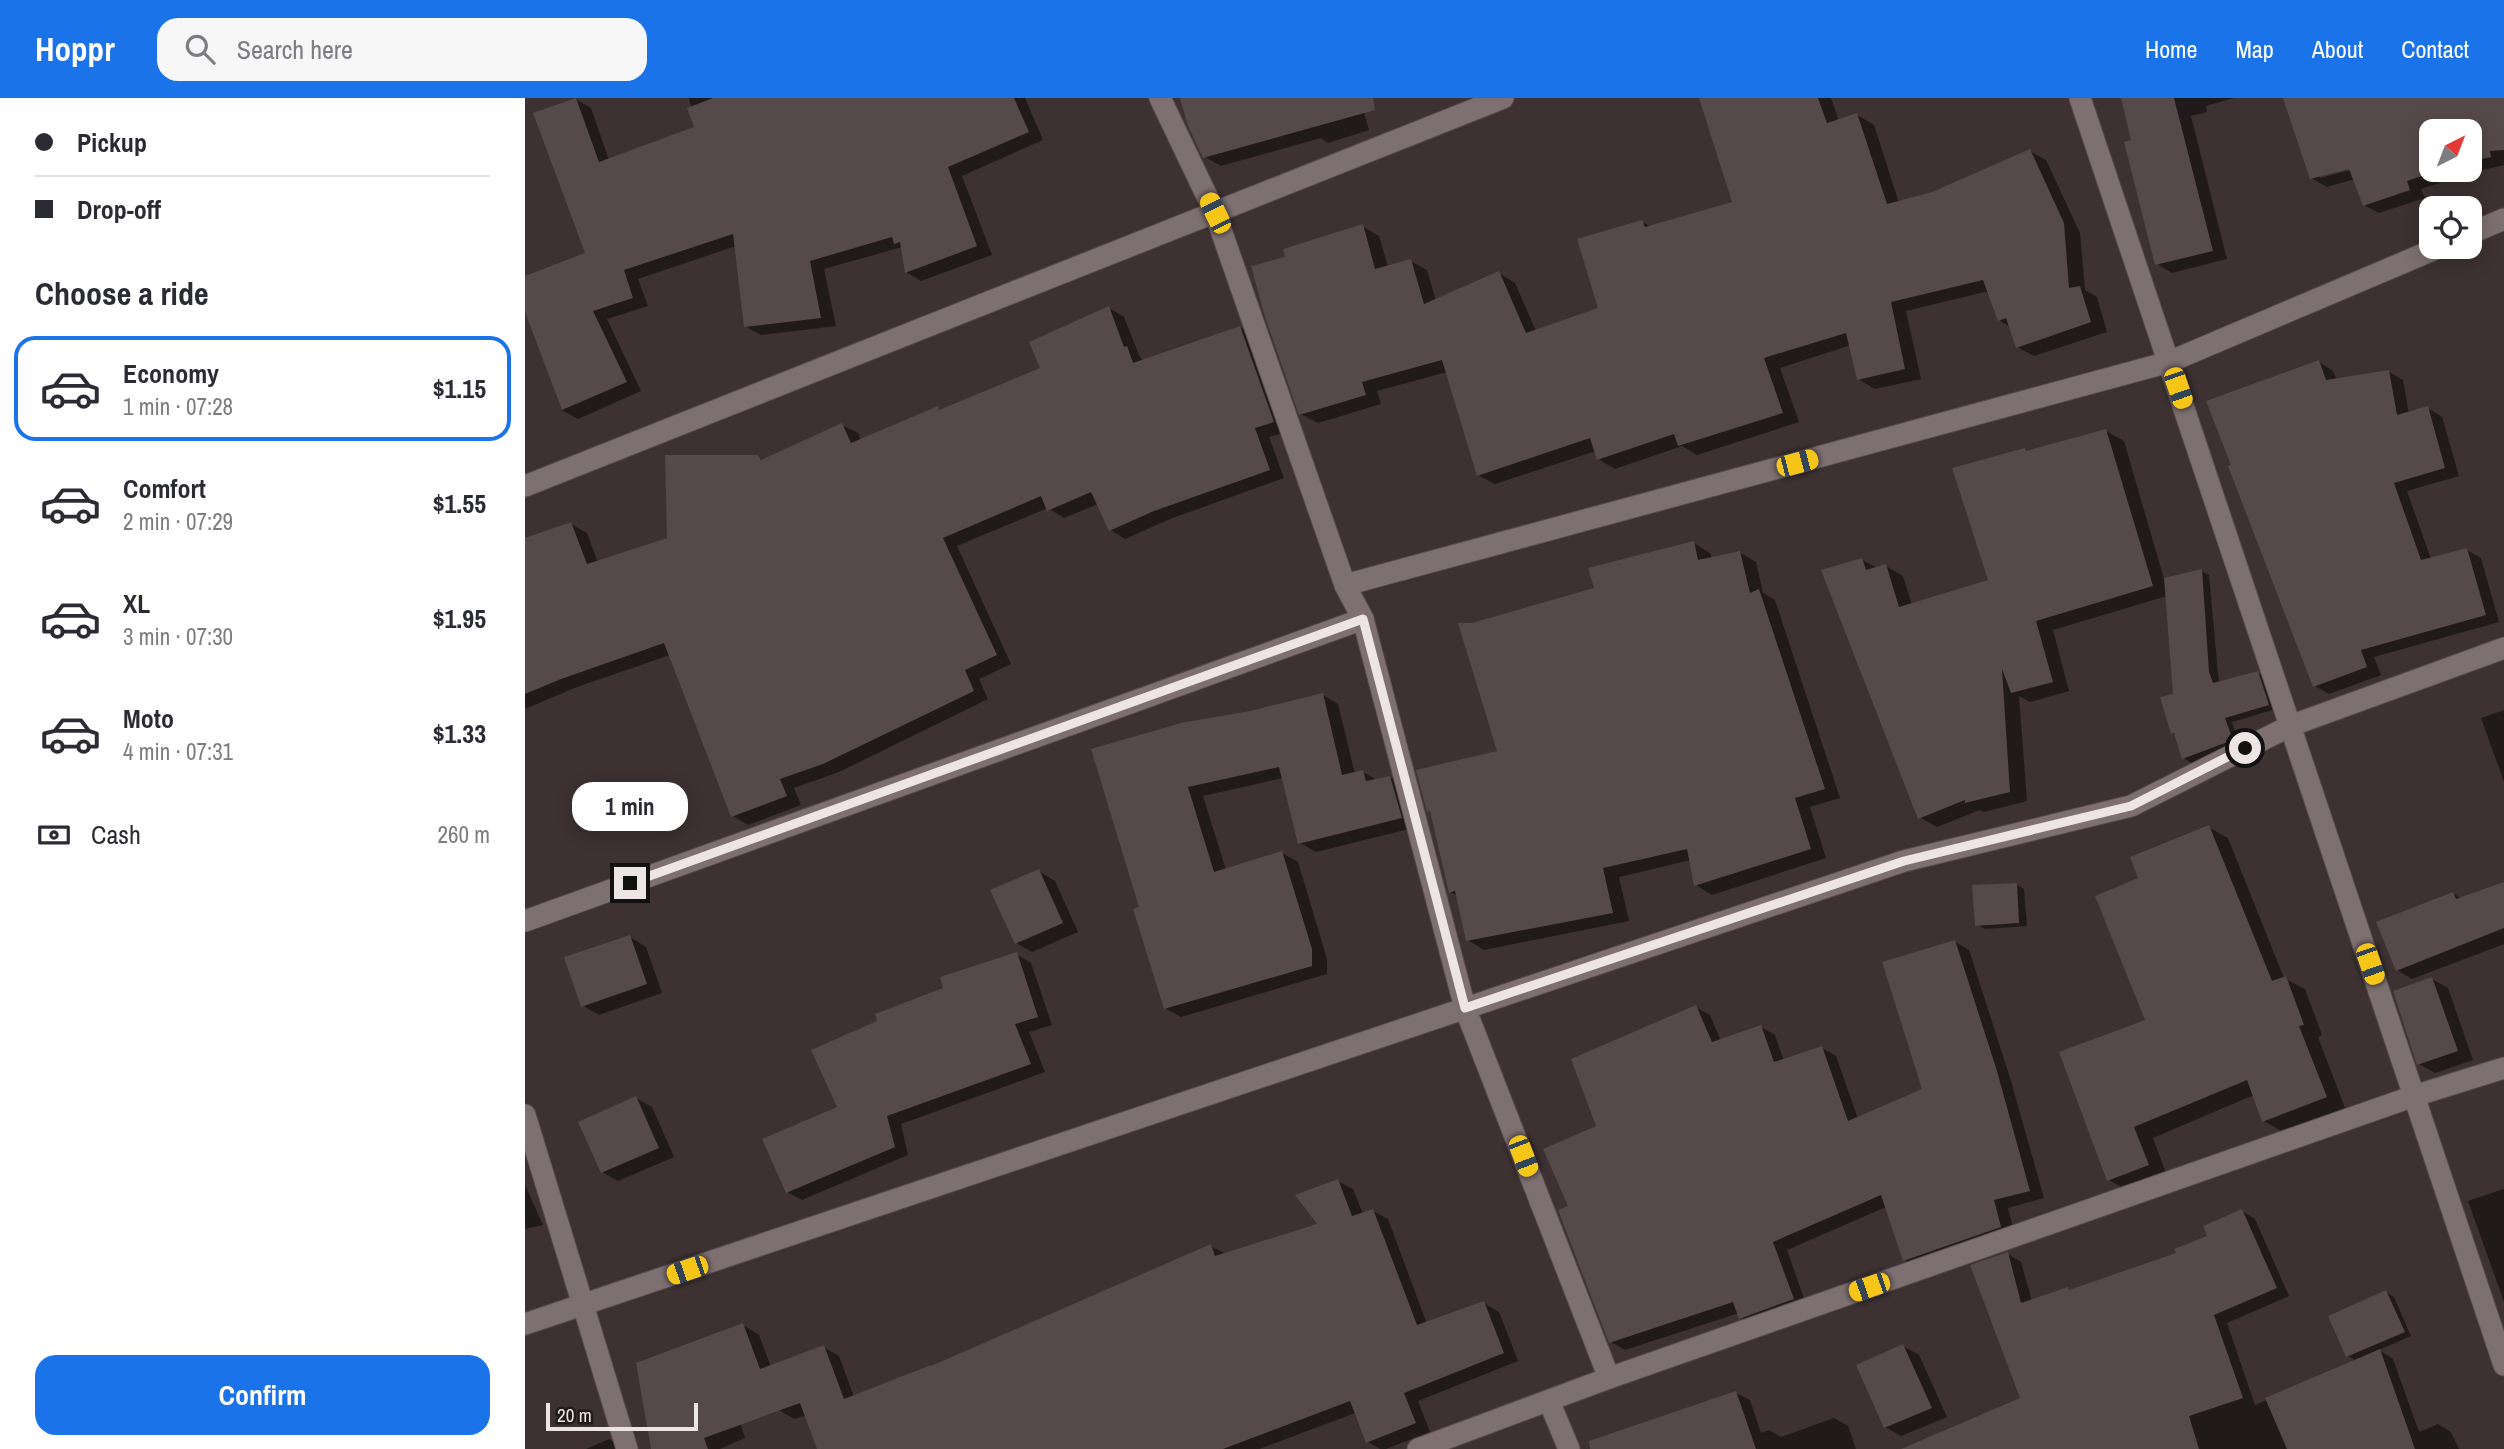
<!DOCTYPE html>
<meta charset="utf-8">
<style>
body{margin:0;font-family:"Archivo Narrow",sans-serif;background:#f7f7f7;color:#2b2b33;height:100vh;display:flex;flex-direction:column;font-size:26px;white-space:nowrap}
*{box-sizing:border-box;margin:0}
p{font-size:23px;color:#7c7c81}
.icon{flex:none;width:38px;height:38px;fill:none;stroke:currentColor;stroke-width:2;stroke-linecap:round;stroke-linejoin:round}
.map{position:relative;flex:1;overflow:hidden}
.sheet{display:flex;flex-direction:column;background:#fff;width:525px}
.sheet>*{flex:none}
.top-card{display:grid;align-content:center;height:154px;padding:0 35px;background:#fff}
.needle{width:46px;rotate:42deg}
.fabs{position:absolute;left:1894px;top:21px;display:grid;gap:14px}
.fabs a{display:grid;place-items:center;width:63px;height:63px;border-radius:14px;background:#fff;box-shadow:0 4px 18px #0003;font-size:35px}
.scale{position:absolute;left:21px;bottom:18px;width:152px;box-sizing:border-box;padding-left:7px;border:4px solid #ede4e5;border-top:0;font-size:19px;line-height:24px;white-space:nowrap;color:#ede4e5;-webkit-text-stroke:5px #201b1b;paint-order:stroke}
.end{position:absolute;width:32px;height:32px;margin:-16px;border:9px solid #ede4e5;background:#111;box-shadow:0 0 0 4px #111}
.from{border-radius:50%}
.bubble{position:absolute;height:49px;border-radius:21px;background:#fff;box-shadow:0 4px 18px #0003;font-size:23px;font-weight:800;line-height:49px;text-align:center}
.car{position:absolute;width:21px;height:42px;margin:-21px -10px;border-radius:9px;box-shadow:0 0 5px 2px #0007;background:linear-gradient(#f5c518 24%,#345 0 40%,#f5c518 0 76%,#345 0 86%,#f5c518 0)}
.top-card b{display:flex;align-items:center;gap:24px;height:66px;font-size:26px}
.top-card b+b{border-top:2px solid #e1e1e2}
.top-card i{width:18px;height:18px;background:#2b2b33}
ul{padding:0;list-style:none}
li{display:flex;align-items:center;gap:21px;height:105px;margin:0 14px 10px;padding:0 21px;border:4px solid transparent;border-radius:21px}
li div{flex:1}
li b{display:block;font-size:26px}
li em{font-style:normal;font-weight:800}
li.active{border-color:#1a73e8}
li>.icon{width:63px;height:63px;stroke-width:1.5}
h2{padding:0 35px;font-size:32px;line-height:84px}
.pay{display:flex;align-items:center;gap:18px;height:77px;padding:0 35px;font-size:26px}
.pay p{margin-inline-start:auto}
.cta{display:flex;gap:14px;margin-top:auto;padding:14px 35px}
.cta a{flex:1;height:80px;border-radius:21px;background:#1a73e8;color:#fff;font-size:28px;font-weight:800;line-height:80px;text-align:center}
header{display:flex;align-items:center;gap:42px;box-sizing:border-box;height:98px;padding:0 35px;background:#1a73e8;color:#fff}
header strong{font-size:33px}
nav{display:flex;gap:38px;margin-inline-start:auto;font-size:24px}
.search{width:490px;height:63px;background:#f7f7f7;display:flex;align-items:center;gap:18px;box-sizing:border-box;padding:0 24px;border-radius:21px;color:#7c7c81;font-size:26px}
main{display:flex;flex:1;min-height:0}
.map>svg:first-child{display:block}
</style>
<header>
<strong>Hoppr</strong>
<div class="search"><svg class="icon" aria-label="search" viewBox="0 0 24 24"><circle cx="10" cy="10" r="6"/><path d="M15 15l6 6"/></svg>Search here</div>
<nav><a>Home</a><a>Map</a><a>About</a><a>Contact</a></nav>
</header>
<main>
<section class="sheet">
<div class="top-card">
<b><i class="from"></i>Pickup</b>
<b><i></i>Drop-off</b>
</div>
<h2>Choose a ride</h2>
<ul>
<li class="active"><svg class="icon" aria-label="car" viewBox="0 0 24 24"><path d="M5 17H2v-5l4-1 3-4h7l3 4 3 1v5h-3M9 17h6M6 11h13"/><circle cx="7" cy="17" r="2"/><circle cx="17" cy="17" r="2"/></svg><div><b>Economy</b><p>1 min · 07:28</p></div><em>$1.15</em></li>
<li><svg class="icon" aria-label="car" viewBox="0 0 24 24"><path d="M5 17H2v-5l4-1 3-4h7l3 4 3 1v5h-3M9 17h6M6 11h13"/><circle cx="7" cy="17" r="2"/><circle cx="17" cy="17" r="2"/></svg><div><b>Comfort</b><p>2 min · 07:29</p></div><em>$1.55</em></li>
<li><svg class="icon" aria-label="car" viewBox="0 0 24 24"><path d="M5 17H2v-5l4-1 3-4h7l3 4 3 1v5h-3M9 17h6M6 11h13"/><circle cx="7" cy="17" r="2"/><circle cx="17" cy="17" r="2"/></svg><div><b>XL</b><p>3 min · 07:30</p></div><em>$1.95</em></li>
<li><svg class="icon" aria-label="car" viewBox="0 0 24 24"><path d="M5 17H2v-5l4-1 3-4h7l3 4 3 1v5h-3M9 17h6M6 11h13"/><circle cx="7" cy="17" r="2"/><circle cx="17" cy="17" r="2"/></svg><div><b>Moto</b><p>4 min · 07:31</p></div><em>$1.33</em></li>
</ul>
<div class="pay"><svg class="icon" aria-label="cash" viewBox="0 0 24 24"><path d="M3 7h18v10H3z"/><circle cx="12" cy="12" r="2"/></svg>Cash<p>260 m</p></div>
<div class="cta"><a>Confirm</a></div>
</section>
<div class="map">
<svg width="1979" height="1351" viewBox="0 0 1979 1351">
<rect width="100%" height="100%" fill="#3d3132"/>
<!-- shadow -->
<g fill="#0007" fill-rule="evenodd">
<path d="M 164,0 L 500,0 L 518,42 L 437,78 L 467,157 L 396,183 L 381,174 L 377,149 L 299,171 L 311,228 L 236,237 L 220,228 L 211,148 L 113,181 L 123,208 L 82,221 L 116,293 L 53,321 L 37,312 L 0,210 L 0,180 L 62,156 L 50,1 L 66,10 L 84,62 L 171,30 Z"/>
<path d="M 657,0 L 835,0 L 844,32 L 803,45 L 796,40 L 696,68 L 680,59 Z"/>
<path d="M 1186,0 L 1306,0 L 1314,23 L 1332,17 L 1349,27 L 1374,105 L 1408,95 L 1505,53 L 1521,62 L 1555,135 L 1560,192 L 1572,199 L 1582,234 L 1509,258 L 1492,249 L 1485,229 L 1474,222 L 1464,193 L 1381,213 L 1396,281 L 1350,291 L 1333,281 L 1326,247 L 1255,270 L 1274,324 L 1172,357 L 1157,348 L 1090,371 L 1073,361 L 1071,353 L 970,386 L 953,377 L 922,274 L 852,293 L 856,306 L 793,325 L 776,316 L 762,160 L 837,128 L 854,138 L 863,169 L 885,163 L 902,172 L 911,203 L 974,175 L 990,185 L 1011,233 L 1075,211 L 1117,124 L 1126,129 L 1209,105 Z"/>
<path d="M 1598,0 L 1709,0 L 1681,8 L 1682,14 L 1666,18 L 1702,161 L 1647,175 L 1632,166 L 1608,43 Z"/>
<path d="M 1760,0 L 1979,0 L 1979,67 L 1942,76 L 1896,91 L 1900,100 L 1854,115 L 1839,107 L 1830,81 L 1802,89 L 1786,80 ZM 1906,33 L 1944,33 L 1944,72 L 1906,72 ZM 1832,67 L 1833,70 L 1795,80 L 1795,76 Z"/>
<path d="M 584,210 L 599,219 L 614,257 L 618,263 L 715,229 L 731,238 L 764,333 L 744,339 L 759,380 L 645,421 L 600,441 L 585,432 L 573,406 L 539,420 L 523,410 L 432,448 L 486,566 L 454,581 L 463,601 L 314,674 L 269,690 L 276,707 L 223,727 L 208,718 L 145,557 L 52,589 L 0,611 L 0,493 L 46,426 L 62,435 L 73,465 L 144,441 L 233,359 L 239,363 L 317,327 L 333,335 L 336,343 L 413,310 L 417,313 L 517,271 Z"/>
<path d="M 1794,264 L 1808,273 L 1812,282 L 1864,274 L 1878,282 L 1884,316 L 1903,310 L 1917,319 L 1934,378 L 1882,393 L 1906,461 L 1942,452 L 1956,460 L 1974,524 L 1849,559 L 1856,577 L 1804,596 L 1790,588 Z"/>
<path d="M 1581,333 L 1599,343 L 1639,481 L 1676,473 L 1684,477 L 1694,586 L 1733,575 L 1741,580 L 1751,611 L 1707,624 L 1714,646 L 1666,665 L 1659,660 L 1652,638 L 1647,635 L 1650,597 L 1642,498 L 1528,532 L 1544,593 L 1505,604 L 1494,598 L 1502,703 L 1459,714 L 1455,712 L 1412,729 L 1394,719 L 1337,462 L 1353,470 L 1361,468 L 1378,478 L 1387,507 L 1465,483 L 1500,352 L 1504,354 Z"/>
<path d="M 1169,445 L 1185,455 L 1187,461 L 1214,454 L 1231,464 L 1238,495 L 1250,502 L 1315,700 L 1285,709 L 1301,760 L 1187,797 L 1171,787 L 1166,762 L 1094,779 L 1104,823 L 959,852 L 943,842 L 933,798 L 925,794 L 907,714 L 904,712 L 974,654 L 947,527 L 1071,491 L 1065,471 Z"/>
<path d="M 798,597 L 813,606 L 830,676 L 838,674 L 852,682 L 865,679 L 881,689 L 892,729 L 791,754 L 775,745 L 758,680 L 678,698 L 701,772 L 757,755 L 773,764 L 802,861 L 802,876 L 656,919 L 640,910 L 616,810 L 568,653 Z"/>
<path d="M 1979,612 L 1979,684 L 1956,620 Z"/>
<path d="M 1683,729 L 1703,740 L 1759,880 L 1780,891 L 1797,937 L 1793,939 L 1820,1010 L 1758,1034 L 1739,1023 L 1729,997 L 1628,1040 L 1642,1078 L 1603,1093 L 1584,1082 L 1623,923 L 1615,781 Z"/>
<path d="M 514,773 L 530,783 L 553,834 L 507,854 L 491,845 Z"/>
<path d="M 1491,786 L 1499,791 L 1502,828 L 1460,831 L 1452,827 Z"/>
<path d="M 1979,786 L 1979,846 L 1887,881 L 1872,872 L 1928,795 L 1937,801 Z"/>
<path d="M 105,839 L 121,849 L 137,895 L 74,917 L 57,907 Z"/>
<path d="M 1429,843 L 1444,852 L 1486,983 L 1519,1100 L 1483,1110 L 1490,1137 L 1394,1170 L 1380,1162 L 1361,1109 L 1262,1152 L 1282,1209 L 1230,1228 L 1215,1219 L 1214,1215 L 1100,1252 L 1086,1244 L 1045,1109 L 1073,1029 L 1170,909 L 1185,917 L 1196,943 L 1236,929 L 1250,937 L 1259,963 L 1297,950 L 1311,958 L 1333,1021 L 1399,992 Z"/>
<path d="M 491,856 L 506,865 L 527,927 L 504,934 L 520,974 L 376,1026 L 383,1057 L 277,1102 L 262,1094 L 314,1010 L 354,924 Z"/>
<path d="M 1907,881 L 1923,890 L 1948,962 L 1910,975 L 1894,966 Z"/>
<path d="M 111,1000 L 127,1009 L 149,1059 L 93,1083 L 77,1074 Z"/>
<path d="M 813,1083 L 828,1091 L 838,1116 L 848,1113 L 863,1121 L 902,1226 L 959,1205 L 974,1214 L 993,1263 L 893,1303 L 905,1334 L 861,1351 L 855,1351 L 843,1344 L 830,1315 L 734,1351 L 294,1351 L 281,1317 L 269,1321 L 254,1312 L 204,1292 L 220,1340 L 195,1351 L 127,1351 L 218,1227 L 234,1237 L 246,1269 L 298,1249 L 314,1258 L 329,1299 L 406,1269 L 685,1148 L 701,1156 L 795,1127 Z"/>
<path d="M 0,1087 L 18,1127 L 0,1131 Z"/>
<path d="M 1979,1091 L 1979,1204 L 1943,1103 Z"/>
<path d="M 1717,1113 L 1730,1121 L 1764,1198 L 1702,1225 L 1730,1307 L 1831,1263 L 1823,1258 L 1861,1194 L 1869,1199 L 1886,1238 L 1854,1252 L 1868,1261 L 1894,1334 L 1913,1326 L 1926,1334 L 1934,1351 L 1453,1351 L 1498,1301 L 1483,1156 L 1496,1164 L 1507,1203 L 1543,1191 L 1547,1193 L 1653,1156 L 1685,1139 Z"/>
<path d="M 1378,1248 L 1394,1257 L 1422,1319 L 1376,1338 L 1360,1329 Z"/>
<path d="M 1211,1295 L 1225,1302 L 1236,1335 L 1244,1332 L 1256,1339 L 1309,1320 L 1323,1328 L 1331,1351 L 1126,1351 Z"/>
<path d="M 84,1341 L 100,1351 L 61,1351 Z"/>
</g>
<!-- building -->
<g fill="#56494a">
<path d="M 51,0 L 74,64 L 169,29 L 162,10 L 188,0 L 489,0 L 504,34 L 423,69 L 452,148 L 380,175 L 375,144 L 369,146 L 367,139 L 285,163 L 296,220 L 219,229 L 208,136 L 99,172 L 108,200 L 68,213 L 102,284 L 37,312 L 0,214 L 0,178 L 60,155 L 8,15 Z"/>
<path d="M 655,0 L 848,0 L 850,12 L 678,60 L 663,28 Z"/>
<path d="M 1174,0 L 1293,0 L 1302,25 L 1332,15 L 1362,106 L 1407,94 L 1505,51 L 1539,125 L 1544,190 L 1555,188 L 1566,224 L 1491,250 L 1481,220 L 1473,223 L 1458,182 L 1366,204 L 1380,271 L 1332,282 L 1321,235 L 1239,260 L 1258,315 L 1153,348 L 1149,336 L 1072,362 L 1065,340 L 952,378 L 917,262 L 837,284 L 841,297 L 774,317 L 740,219 L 726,168 L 760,159 L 758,151 L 838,126 L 850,171 L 886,161 L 899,206 L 974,173 L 1001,235 L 1073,210 L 1052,141 L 1117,122 L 1120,129 L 1207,104 Z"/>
<path d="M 1596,0 L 1649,0 L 1688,153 L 1630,167 L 1599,44 L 1606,42 Z"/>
<path d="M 1758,0 L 1979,0 L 1979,52 L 1965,53 L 1966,59 L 1944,64 L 1944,33 L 1906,33 L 1906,72 L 1915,72 L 1882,83 L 1885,92 L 1838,108 L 1824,71 L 1785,81 Z"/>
<path d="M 584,208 L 599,249 L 602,248 L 608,265 L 715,228 L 749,324 L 730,330 L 745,372 L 629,413 L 584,433 L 566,394 L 522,413 L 516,398 L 418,440 L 472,557 L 440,572 L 449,593 L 298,666 L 255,681 L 262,698 L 206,719 L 139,545 L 36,581 L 0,596 L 0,440 L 46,424 L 62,466 L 142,440 L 140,357 L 233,357 L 236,362 L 317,325 L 326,345 L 413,308 L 414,312 L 515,270 L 504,244 Z"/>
<path d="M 1794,262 L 1801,282 L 1864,272 L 1872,317 L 1903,308 L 1920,370 L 1869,385 L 1896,462 L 1942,450 L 1961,517 L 1836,552 L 1842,569 L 1788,589 L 1703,368 L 1706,367 L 1681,303 Z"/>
<path d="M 1581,331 L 1628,488 L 1511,523 L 1528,584 L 1486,595 L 1477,571 L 1485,694 L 1440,705 L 1440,702 L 1393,721 L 1296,472 L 1337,460 L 1341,472 L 1361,466 L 1374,509 L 1463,482 L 1427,370 L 1500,350 L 1501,353 Z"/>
<path d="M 1169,443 L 1173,462 L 1215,453 L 1225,495 L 1234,491 L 1300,691 L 1270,700 L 1286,751 L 1169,788 L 1162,751 L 1078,770 L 1088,815 L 941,843 L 930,793 L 924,795 L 905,713 L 902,714 L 891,672 L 972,653 L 933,525 L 947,525 L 1069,490 L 1063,470 Z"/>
<path d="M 1677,471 L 1684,574 L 1688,585 L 1733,573 L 1744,607 L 1700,620 L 1708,642 L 1657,661 L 1649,635 L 1646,636 L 1635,599 L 1648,596 L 1639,480 Z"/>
<path d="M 798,595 L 817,677 L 838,672 L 841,683 L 865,678 L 877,720 L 773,746 L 754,669 L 663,689 L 689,774 L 757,753 L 787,851 L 787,868 L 639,911 L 608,811 L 614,809 L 566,651 L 656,625 L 725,613 Z"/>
<path d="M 1684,727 L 1747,883 L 1761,878 L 1779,927 L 1774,928 L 1802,999 L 1737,1024 L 1722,982 L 1609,1029 L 1624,1067 L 1582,1083 L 1534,954 L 1620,922 L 1570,798 L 1613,780 L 1605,759 Z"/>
<path d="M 514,771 L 538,825 L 490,846 L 465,792 Z"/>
<path d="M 1979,784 L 1979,830 L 1871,873 L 1851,824 L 1928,794 L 1931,801 Z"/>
<path d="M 1492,785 L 1494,825 L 1450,828 L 1447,787 Z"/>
<path d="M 105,837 L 122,886 L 56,909 L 39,859 Z"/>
<path d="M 1430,842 L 1472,973 L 1505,1093 L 1469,1102 L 1476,1129 L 1378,1163 L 1356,1097 L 1248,1144 L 1269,1201 L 1214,1221 L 1208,1204 L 1084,1245 L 1033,1112 L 1043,1108 L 1018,1051 L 1071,1028 L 1046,961 L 1171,907 L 1187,944 L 1236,927 L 1249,964 L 1297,948 L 1323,1023 L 1397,991 L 1357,864 Z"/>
<path d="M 492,854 L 513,919 L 490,926 L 506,966 L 362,1018 L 370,1049 L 261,1095 L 237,1041 L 312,1009 L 286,952 L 352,923 L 350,916 L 418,890 L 415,879 Z"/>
<path d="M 1907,879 L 1933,953 L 1892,967 L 1868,893 Z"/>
<path d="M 111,998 L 134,1050 L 76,1075 L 53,1024 Z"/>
<path d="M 813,1081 L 827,1118 L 848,1111 L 892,1227 L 959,1203 L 979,1255 L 879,1295 L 891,1325 L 841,1345 L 825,1303 L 698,1351 L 292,1351 L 275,1305 L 179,1340 L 183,1351 L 126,1351 L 111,1265 L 218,1225 L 235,1271 L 299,1247 L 319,1301 L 406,1267 L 406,1268 L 686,1146 L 690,1158 L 792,1126 L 770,1097 Z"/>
<path d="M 1717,1111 L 1752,1190 L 1689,1217 L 1718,1300 L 1664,1318 L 1674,1351 L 1376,1351 L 1495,1300 L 1445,1167 L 1483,1154 L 1496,1205 L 1543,1189 L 1544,1192 L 1651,1155 L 1649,1151 L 1682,1138 L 1678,1128 Z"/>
<path d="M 1861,1192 L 1880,1234 L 1821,1259 L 1803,1218 Z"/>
<path d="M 1378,1246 L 1407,1310 L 1359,1330 L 1331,1267 Z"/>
<path d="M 1855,1251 L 1890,1351 L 1762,1351 L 1740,1300 Z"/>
<path d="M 1211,1293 L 1231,1351 L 1065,1351 L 1064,1343 Z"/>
</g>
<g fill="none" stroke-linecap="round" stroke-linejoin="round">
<defs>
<g id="minor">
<path d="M 635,0 L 690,115 L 820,487 L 838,521 L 940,910 L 1084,1280"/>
<path d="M 1944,136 L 1979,121"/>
<path d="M 0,388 L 978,0"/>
<path d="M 820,487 L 1644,264 L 1915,149"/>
<path d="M 0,823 L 838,521"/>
<path d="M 0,1017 L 102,1351"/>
<path d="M 0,1226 L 1379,763 L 1606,708 L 1765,628 L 1979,550"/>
<path d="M 1024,1303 L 1044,1351"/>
<path d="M 893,1351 L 1084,1280 L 1889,998 L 1979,970"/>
</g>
<path id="tertiary" d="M 1555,0 L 1979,1267"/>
</defs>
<!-- minor casing -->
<use href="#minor" stroke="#584e4f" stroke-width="23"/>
<!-- tertiary casing -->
<use href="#tertiary" stroke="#584e4f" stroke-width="23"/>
<!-- minor -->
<use href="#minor" stroke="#7e7071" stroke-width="21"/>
<!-- tertiary -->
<use href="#tertiary" stroke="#7e7071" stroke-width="21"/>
</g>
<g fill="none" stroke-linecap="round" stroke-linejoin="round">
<!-- route -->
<path stroke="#ede4e5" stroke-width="9" d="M 105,785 L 838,521 L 940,910 L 1379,763 L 1606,708 L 1720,650"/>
</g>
</svg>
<div class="fabs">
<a><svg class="needle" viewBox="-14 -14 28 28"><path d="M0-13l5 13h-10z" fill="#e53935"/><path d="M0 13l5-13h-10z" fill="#7c7c81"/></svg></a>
<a><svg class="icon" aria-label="locate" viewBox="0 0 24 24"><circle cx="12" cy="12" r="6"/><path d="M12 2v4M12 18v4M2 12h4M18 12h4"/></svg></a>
</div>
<div class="scale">20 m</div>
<i class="end from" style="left:1720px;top:650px"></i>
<i class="end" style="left:105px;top:785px"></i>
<div class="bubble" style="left:47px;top:684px;width:116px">1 min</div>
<i class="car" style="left:690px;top:115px;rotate:334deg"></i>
<i class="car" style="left:1653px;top:290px;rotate:161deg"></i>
<i class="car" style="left:1272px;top:365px;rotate:75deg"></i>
<i class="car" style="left:1845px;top:866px;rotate:161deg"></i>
<i class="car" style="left:998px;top:1058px;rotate:159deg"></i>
<i class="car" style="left:162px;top:1172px;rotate:251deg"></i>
<i class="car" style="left:1344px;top:1189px;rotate:251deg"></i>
</div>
</main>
